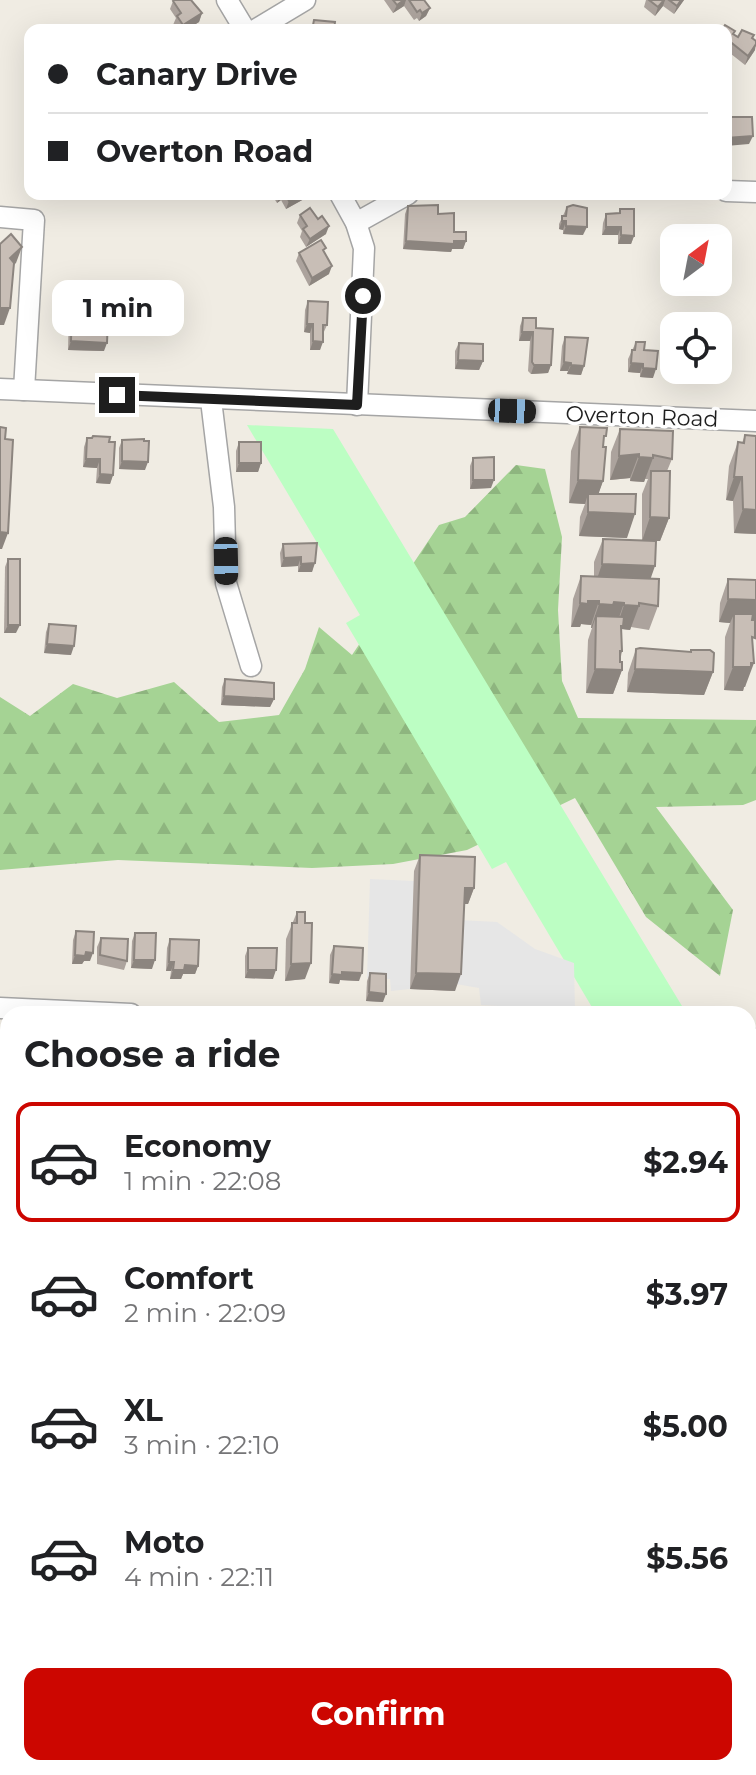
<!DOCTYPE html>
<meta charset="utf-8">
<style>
body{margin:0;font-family:Montserrat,sans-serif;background:#f6f6f6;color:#202124;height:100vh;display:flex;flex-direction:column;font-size:30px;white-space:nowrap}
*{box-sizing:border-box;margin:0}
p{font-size:26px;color:#757577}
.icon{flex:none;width:44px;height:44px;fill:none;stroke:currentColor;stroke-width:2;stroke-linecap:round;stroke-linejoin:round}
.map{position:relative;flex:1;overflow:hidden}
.drawer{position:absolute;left:0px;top:1006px;width:756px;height:770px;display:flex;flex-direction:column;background:#fff;border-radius:24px 24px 0 0;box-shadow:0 8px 32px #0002}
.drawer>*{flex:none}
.top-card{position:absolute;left:24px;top:24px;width:708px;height:176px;border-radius:16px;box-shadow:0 8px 32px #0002;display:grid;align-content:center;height:176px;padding:0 24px;background:#fff}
.needle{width:52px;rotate:32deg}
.controls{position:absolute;left:660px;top:224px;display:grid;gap:16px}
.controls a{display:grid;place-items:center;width:72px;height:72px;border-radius:16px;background:#fff;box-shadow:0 8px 32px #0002;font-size:40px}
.end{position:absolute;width:36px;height:36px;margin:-18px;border:10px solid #1e1e1e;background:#fff;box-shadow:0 0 0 4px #fff}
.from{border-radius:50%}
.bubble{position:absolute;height:56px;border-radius:16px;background:#fff;box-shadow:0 8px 32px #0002;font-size:26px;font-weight:700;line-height:56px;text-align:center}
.car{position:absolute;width:24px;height:48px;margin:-24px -12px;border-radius:10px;box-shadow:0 0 6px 2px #0007;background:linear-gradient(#222 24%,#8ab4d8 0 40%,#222 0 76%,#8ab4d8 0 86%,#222 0)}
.top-card b{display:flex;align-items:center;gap:28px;height:76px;font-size:30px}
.top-card b+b{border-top:2px solid #e0e0e0}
.top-card i{width:20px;height:20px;background:#202124}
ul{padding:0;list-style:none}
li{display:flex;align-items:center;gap:24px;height:120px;margin:0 16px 12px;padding:0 8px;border:4px solid transparent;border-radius:16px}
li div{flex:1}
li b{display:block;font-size:30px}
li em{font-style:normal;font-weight:700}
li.selected{border-color:#cc0600}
li>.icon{width:72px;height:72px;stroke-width:1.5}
h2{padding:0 24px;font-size:36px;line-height:96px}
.action{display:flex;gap:16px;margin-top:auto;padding:16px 24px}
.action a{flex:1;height:92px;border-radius:16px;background:#cc0600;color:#fff;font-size:32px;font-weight:700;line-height:92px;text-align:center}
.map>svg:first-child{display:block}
</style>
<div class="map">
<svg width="756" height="1775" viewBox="0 0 756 1775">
<defs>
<pattern id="forest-firs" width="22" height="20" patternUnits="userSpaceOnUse" patternTransform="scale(2)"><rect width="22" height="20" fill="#a5d394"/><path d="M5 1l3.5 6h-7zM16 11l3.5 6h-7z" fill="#8eb57f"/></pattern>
</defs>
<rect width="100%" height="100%" fill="#f0ece3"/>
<!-- residential -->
<path fill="#dcdbdb" d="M 0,1668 L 8,1669 L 8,1768 L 491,1768 L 491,1775 L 0,1775 Z"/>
<!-- forest -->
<path fill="url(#forest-firs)" d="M 516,465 L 545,469 L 562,537 L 558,610 L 562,681 L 578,718 L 756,720 L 756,800 L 743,805 L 656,807 L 733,910 L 720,976 L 646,917 L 575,798 L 467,850 L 393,864 L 312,868 L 118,860 L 0,870 L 0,697 L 30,716 L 73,684 L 117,698 L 174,682 L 219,722 L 279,715 L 305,669 L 319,627 L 352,655 L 439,525 L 465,517 Z"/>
<!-- park -->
<path fill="#bcfec3" d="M 247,425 L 333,429 L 682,1006 L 682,1014 L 596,1014 L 506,862 L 492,869 L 346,623 L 360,615 Z"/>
<!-- parking -->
<g fill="#e6e6e6">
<path d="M 370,879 L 414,881 L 410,989 L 391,991 L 390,979 L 367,978 Z"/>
<path d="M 458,920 L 497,922 L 535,949 L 574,963 L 575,1010 L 481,1005 L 479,988 L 456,984 Z"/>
</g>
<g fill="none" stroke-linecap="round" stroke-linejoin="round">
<defs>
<g id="minor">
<path d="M 227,0 L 245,30"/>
<path d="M 255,30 L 305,0"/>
<path d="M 726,191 L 756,192"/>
<path d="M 340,194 L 356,223 L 364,248 L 357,405"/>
<path d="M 0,217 L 34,220 L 24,390"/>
<path d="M 356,223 L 408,194"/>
<path d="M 0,389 L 756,421"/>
<path d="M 211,400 L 224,507 L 226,583 L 251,666"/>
<path d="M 0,1008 L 131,1014"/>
<path d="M 748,1039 L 756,1039"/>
<path d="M 0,1653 L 8,1654"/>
<path d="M 748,1689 L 756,1690"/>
<path d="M 0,1772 L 90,1775"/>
<path d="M 160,1775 L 160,1768"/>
<path d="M 475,1775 L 476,1768"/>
<path d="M 672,1775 L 673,1768"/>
</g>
</defs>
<!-- minor casing -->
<use href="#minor" stroke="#a5a5a5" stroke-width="23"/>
<!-- minor -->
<use href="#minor" stroke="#fff" stroke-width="20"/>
</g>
<!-- wall -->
<g fill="#aca39d">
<path d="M 384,0 L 424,0 L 430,8 L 426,16 L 419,21 L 417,18 L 414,20 L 404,6 L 393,13 Z"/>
<path d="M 646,0 L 684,0 L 674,14 L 663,6 L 655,16 L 644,7 Z"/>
<path d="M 173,1 L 202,13 L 199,22 L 186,30 L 177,30 L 173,25 L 176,18 L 170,9 Z"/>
<path d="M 726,30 L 738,37 L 754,35 L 753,39 L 755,50 L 745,65 L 726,50 Z"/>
<path d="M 273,194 L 306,194 L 304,199 L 286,209 L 281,200 L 277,203 L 272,195 Z"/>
<path d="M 408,206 L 438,214 L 454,232 L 466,241 L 463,249 L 452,249 L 451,252 L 403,249 L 405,214 Z"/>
<path d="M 567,207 L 583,235 L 563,234 L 563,230 L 559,229 L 559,224 Z"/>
<path d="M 620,209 L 634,236 L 631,244 L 618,244 L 618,235 L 602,235 L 603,223 L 606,214 L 619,213 Z"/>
<path d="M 300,215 L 326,234 L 306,247 L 300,237 L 302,231 L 297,223 Z"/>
<path d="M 299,253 L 325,253 L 329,274 L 309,286 L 296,261 Z"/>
<path d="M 308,301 L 327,325 L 323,334 L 320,350 L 310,350 L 310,333 L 304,332 L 305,310 Z"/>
<path d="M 72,304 L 104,351 L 68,350 L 69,312 Z"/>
<path d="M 523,318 L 536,328 L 551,365 L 548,373 L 531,374 L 528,371 L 530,341 L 519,341 L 520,326 Z"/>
<path d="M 565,337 L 584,366 L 581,375 L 567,374 L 568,371 L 560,371 L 562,346 Z"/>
<path d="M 636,342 L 644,350 L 653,378 L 640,377 L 640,373 L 628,372 L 628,359 Z"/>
<path d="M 459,343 L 483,361 L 479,370 L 455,369 L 455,351 Z"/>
<path d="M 696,370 L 718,370 L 726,372 L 723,380 L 710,382 L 705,379 L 696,378 Z"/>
<path d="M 580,427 L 604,443 L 603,481 L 598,494 L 627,538 L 579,536 L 580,517 L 585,504 L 569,503 L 571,451 Z"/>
<path d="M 620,429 L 672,459 L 667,471 L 669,518 L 660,541 L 642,541 L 642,494 L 648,479 L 645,479 L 644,482 L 630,481 L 630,478 L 610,480 L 611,452 Z"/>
<path d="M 745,435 L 756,436 L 756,534 L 734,533 L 733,501 L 726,500 L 729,466 L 738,442 L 742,443 Z"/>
<path d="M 93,436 L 109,442 L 113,475 L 110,484 L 96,483 L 97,468 L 83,467 L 84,447 L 87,438 L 92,438 Z"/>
<path d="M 122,440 L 145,470 L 119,469 L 119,448 Z"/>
<path d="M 239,442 L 261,463 L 258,472 L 236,472 L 236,451 Z"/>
<path d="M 473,458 L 491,488 L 470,489 L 470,466 Z"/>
<path d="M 603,539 L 651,579 L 658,606 L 649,630 L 631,627 L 630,630 L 622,629 L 621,632 L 622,651 L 620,662 L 622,670 L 613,694 L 586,693 L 588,640 L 592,628 L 591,628 L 591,625 L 581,624 L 580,627 L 571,627 L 573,599 L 581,576 L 594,576 L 594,562 Z"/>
<path d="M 317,543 L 312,572 L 298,572 L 298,566 L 281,567 L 280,553 L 283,544 Z"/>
<path d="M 8,559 L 16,633 L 4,633 L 5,567 Z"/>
<path d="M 728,579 L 756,580 L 756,624 L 755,624 L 745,687 L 744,687 L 743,691 L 724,690 L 725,637 L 730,623 L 719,622 L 720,603 Z"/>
<path d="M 49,624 L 71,655 L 44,653 L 46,632 Z"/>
<path d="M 636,649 L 713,672 L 704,695 L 627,692 L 628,673 Z"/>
<path d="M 225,679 L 274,699 L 270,707 L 221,705 L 222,687 Z"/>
<path d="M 420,855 L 474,888 L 468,904 L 464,904 L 455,991 L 410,989 L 414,871 Z"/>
<path d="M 297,912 L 305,979 L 285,981 L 286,939 Z"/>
<path d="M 76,931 L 90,961 L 84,961 L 82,964 L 72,964 L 73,940 Z"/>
<path d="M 135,933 L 152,969 L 131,968 L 132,941 Z"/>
<path d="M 101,938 L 127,961 L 124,970 L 97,964 L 97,947 Z"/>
<path d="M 170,939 L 198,966 L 195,974 L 183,974 L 181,979 L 170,979 L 171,971 L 166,971 L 167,948 Z"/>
<path d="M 334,946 L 359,981 L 340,980 L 339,984 L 329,983 L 330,955 Z"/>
<path d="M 248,948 L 273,979 L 245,978 L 245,956 Z"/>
<path d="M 370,973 L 383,1002 L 366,1001 L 367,981 Z"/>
<path d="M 8,1519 L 8,1619 L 0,1619 L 0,1536 L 3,1536 L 3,1531 Z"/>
<path d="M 8,1688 L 8,1720 L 6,1720 L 6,1693 Z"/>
</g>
<!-- shaded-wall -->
<g fill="#8c857f">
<path d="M 404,0 L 406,0 L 404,6 L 393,13 L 397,5 Z"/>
<path d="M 664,0 L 665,0 L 663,6 L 655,16 L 658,7 Z"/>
<path d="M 681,0 L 684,0 L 674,14 L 677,6 Z"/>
<path d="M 430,8 L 426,16 L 419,21 L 422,13 Z"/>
<path d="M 202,13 L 199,22 L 186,30 L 181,30 L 183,25 Z"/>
<path d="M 756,44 L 755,50 L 745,65 L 748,56 Z"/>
<path d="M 753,136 L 749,144 L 726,146 L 726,138 Z"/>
<path d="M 280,194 L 283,194 L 281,200 L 277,203 Z"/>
<path d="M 301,194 L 306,194 L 304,199 L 286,209 L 289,201 Z"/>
<path d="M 562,221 L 566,221 L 563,230 L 559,229 Z"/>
<path d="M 329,226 L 326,234 L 306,247 L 310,239 Z"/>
<path d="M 566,226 L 587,227 L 583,235 L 563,234 Z"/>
<path d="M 606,227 L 621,227 L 618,235 L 602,235 Z"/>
<path d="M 621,235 L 634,236 L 631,244 L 618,244 Z"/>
<path d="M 406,241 L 466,241 L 463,249 L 452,249 L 451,252 L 403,249 Z"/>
<path d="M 22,247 L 16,263 L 4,274 L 10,258 Z"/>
<path d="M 332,266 L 329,274 L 309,286 L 312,278 Z"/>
<path d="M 0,308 L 10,308 L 4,325 L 0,325 Z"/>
<path d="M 307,324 L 313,324 L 310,333 L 304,332 Z"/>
<path d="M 522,332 L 533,332 L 530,341 L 519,341 Z"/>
<path d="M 71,341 L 107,343 L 104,351 L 68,350 Z"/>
<path d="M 313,341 L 323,342 L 320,350 L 310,350 Z"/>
<path d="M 458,360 L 483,361 L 479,370 L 455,369 Z"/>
<path d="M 564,362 L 571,363 L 568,371 L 560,371 Z"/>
<path d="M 631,363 L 643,364 L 640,373 L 628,372 Z"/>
<path d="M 534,365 L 551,365 L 548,373 L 531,374 Z"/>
<path d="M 571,365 L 584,366 L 581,375 L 567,374 Z"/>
<path d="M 643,368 L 656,369 L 653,378 L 640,377 Z"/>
<path d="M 699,370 L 709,370 L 705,379 L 696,378 Z"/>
<path d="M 726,372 L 723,380 L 710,382 L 713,374 Z"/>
<path d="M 639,454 L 630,478 L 610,480 L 619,456 Z"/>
<path d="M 639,457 L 653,458 L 644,482 L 630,481 Z"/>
<path d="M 86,459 L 100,459 L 97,468 L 83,467 Z"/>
<path d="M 122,461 L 148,462 L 145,470 L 119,469 Z"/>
<path d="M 239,463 L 261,463 L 258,472 L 236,472 Z"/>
<path d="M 100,474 L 113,475 L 110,484 L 96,483 Z"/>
<path d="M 734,477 L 742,477 L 733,501 L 726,500 Z"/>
<path d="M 473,480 L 494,480 L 491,488 L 470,489 Z"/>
<path d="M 578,480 L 603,481 L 595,504 L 588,494 L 585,504 L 569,503 Z"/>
<path d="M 743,509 L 756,510 L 756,534 L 734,533 Z"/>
<path d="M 588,512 L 635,514 L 627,538 L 579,536 Z"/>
<path d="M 650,517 L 669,518 L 660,541 L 642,541 Z"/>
<path d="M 0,532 L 8,533 L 2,549 L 0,549 Z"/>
<path d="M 301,557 L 298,566 L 281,567 L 284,558 Z"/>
<path d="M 315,563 L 312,572 L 298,572 L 301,564 Z"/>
<path d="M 602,564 L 655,566 L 647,589 L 594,588 Z"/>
<path d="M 728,599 L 756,600 L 756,624 L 734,623 L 734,614 L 730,623 L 719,622 Z"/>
<path d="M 588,601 L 599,601 L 591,625 L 581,624 L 580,627 L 571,627 L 580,603 Z"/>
<path d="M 614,602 L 624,603 L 616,626 L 596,616 L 592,628 L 591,628 L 599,604 Z"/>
<path d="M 624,605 L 639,606 L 630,630 L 622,629 L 615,650 L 616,629 Z"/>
<path d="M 8,625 L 20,625 L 16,633 L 4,633 Z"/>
<path d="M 47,644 L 74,646 L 71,655 L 44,653 Z"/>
<path d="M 620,651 L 622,651 L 615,670 L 622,670 L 613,694 L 586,693 L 595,669 Z"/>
<path d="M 751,663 L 754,663 L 745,687 L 744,687 L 743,691 L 724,690 L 733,667 Z"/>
<path d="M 635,669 L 713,672 L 704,695 L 627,692 Z"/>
<path d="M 224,696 L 274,699 L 270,707 L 221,705 Z"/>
<path d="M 465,888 L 474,888 L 468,904 L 459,904 Z"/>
<path d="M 86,952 L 93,953 L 90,961 L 84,961 L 82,964 L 72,964 L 75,955 Z"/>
<path d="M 134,960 L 155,960 L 152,969 L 131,968 Z"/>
<path d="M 169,962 L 174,962 L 171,971 L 166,971 Z"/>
<path d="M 311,963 L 305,979 L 285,981 L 291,964 Z"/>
<path d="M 185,965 L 198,966 L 195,974 L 183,974 L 181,979 L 170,979 L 173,970 Z"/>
<path d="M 248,970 L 276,970 L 273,979 L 245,978 Z"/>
<path d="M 342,972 L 362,973 L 359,981 L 340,980 L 339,984 L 329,983 L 332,974 Z"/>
<path d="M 416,973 L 461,974 L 455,991 L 410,989 Z"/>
<path d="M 369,992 L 386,994 L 383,1002 L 366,1001 Z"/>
<rect x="0" y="1097" width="8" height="9"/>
<rect x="0" y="1602" width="8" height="17"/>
<path d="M 0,1700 L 5,1701 L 2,1709 L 0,1709 Z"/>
<path d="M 617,1768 L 636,1768 L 633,1775 L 614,1775 Z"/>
</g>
<!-- building -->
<g fill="#c8beb6" stroke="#8c857f" stroke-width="2">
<path d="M 174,0 L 191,0 L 202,13 L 183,25 L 177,16 L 181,13 L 173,1 Z"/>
<path d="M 393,0 L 404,0 L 397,5 Z"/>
<path d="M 409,0 L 424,0 L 430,8 L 422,13 L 420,10 L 417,12 Z"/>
<path d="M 649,0 L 664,0 L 658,7 Z"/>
<path d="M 669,0 L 681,0 L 677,6 Z"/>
<path d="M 314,20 L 335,22 L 334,30 L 312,30 Z"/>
<path d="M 725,25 L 735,31 L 733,34 L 738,37 L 742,30 L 754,35 L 752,38 L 756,41 L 756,44 L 748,56 L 728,40 L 726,43 L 726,30 L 722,30 Z"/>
<path d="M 728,117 L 752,117 L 753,136 L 726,138 L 726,121 L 728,121 Z"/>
<path d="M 285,194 L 301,194 L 289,201 Z"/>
<path d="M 438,205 L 438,214 L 454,213 L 454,232 L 466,232 L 466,241 L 454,241 L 454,244 L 406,241 L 408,206 Z"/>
<path d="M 573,205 L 587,208 L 587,227 L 566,226 L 566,221 L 562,221 L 562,216 L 566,216 L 567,207 Z"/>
<path d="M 310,208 L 318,219 L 322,216 L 329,226 L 310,239 L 303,229 L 307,226 L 300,215 Z"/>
<path d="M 620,209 L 634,209 L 634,236 L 621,235 L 621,227 L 606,227 L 606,214 L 620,213 Z"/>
<path d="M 11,234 L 22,247 L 10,258 L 14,263 L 10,308 L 0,308 L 0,244 Z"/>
<path d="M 321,240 L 326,248 L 323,250 L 332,266 L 312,278 L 299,253 Z"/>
<path d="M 308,301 L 328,302 L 327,325 L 323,325 L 323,342 L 313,341 L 313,324 L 307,324 Z"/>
<path d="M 72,304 L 92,304 L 92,317 L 94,315 L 108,318 L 107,343 L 71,341 Z"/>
<path d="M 523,318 L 536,318 L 536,328 L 553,329 L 551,365 L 534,365 L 532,362 L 533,332 L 522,332 Z"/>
<path d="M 565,337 L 588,338 L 584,366 L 571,365 L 571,363 L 564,362 Z"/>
<path d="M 718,340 L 728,341 L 726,372 L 713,374 L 709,370 L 704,370 L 718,370 Z"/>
<path d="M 636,342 L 645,342 L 644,350 L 658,351 L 656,369 L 643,368 L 643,364 L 631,363 L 632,350 L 635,350 Z"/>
<path d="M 459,343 L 483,344 L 483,361 L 458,360 Z"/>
<path d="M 0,427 L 6,428 L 5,439 L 13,440 L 8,533 L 0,532 Z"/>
<path d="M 580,427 L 607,428 L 606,436 L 604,436 L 603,447 L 606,447 L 603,481 L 578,480 Z"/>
<path d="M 620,429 L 673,431 L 672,459 L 653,455 L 653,458 L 639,457 L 639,454 L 619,456 Z"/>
<path d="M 745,435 L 756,436 L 756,510 L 743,509 L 742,477 L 734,477 L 738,442 L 744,443 Z"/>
<path d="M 93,436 L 110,437 L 109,442 L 115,442 L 113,475 L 100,474 L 100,459 L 86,459 L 87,438 L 92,438 Z"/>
<path d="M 144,439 L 144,441 L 149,441 L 148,462 L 122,461 L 122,440 Z"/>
<rect x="239" y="442" width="22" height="21"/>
<path d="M 494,457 L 494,480 L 473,480 L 473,458 Z"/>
<path d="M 651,471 L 670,471 L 669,518 L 650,517 Z"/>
<path d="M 588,494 L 636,494 L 635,514 L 588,512 Z"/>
<path d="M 603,539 L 656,541 L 655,566 L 602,564 Z"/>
<path d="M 317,543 L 315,563 L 301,564 L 301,557 L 284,558 L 283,544 Z"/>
<rect x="8" y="559" width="12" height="66"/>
<path d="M 581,576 L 659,579 L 658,606 L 639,603 L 639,606 L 624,605 L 624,603 L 614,602 L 613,605 L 599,604 L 599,601 L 588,601 L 588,604 L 580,603 Z"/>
<path d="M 728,579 L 756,580 L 756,600 L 728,599 Z"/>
<path d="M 734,614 L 753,614 L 752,620 L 755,620 L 755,638 L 752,637 L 754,663 L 751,663 L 751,667 L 733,667 Z"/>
<path d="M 596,616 L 624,617 L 623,626 L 621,626 L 622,651 L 620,651 L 620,662 L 622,662 L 622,670 L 595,669 Z"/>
<path d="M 49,624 L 76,626 L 74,646 L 47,644 Z"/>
<path d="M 640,648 L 691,652 L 691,650 L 710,650 L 714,653 L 713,672 L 635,669 L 636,649 Z"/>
<path d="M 225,679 L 274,683 L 274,699 L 224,696 Z"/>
<path d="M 420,855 L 475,857 L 474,888 L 465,888 L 461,974 L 416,973 Z"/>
<path d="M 297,912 L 305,912 L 305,923 L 312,923 L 311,963 L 291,964 L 292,923 L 297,923 Z"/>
<path d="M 76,931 L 94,932 L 93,953 L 86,952 L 85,956 L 75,955 Z"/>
<path d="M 135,933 L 156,933 L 155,960 L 134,960 Z"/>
<path d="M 101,938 L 128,939 L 127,961 L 100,955 Z"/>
<path d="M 170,939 L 199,940 L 198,966 L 185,965 L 184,970 L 173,970 L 174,962 L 169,962 Z"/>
<path d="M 334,946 L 363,948 L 362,973 L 342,972 L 342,975 L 332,974 Z"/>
<path d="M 248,948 L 277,948 L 276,970 L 248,970 Z"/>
<path d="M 370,973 L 386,974 L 386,994 L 369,992 Z"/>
<path d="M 0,1054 L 8,1055 L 8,1097 L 0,1097 Z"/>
<path d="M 0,1536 L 8,1537 L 8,1602 L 0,1602 Z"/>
<path d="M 0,1683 L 4,1684 L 5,1701 L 0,1700 Z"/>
<path d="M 597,1771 L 626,1772 L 626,1775 L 597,1775 Z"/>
</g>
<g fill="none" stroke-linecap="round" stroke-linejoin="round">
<!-- route -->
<path stroke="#1e1e1e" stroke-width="10" d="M 117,395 L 357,405 L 363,296"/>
</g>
<g text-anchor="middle" stroke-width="7" stroke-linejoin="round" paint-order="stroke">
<!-- street labels -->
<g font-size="22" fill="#1e1e1e" stroke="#fff">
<text transform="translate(642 416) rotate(2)" y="8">Overton Road</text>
</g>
</g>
</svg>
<div class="controls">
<a><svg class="needle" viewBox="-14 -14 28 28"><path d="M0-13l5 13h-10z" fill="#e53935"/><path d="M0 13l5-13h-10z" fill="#757577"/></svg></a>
<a><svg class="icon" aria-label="locate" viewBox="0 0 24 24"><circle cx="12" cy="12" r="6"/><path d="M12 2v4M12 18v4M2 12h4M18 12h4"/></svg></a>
</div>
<i class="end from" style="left:363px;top:296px"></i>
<i class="end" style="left:117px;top:395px"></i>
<div class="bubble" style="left:52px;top:280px;width:132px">1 min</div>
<i class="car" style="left:512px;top:411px;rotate:92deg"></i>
<i class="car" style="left:226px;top:561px;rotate:179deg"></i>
<div class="top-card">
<b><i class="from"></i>Canary Drive</b>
<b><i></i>Overton Road</b>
</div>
<section class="drawer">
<h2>Choose a ride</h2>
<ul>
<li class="selected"><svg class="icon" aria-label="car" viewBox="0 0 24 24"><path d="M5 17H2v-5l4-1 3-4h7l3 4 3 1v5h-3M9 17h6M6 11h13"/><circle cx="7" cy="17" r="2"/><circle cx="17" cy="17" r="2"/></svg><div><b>Economy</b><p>1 min · 22:08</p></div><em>$2.94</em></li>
<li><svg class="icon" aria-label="car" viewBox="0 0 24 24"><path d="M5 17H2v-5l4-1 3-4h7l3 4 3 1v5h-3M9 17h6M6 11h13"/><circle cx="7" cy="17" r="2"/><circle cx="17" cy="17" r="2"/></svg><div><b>Comfort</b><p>2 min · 22:09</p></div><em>$3.97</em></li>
<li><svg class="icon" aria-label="car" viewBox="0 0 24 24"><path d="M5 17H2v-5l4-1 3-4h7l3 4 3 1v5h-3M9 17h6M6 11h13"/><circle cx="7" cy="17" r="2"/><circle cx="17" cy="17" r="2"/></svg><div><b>XL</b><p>3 min · 22:10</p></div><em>$5.00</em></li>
<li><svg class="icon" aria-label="car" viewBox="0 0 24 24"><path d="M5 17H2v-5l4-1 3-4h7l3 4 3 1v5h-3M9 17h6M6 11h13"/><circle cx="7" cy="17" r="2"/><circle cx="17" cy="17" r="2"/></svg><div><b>Moto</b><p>4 min · 22:11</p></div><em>$5.56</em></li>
</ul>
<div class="action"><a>Confirm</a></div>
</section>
</div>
